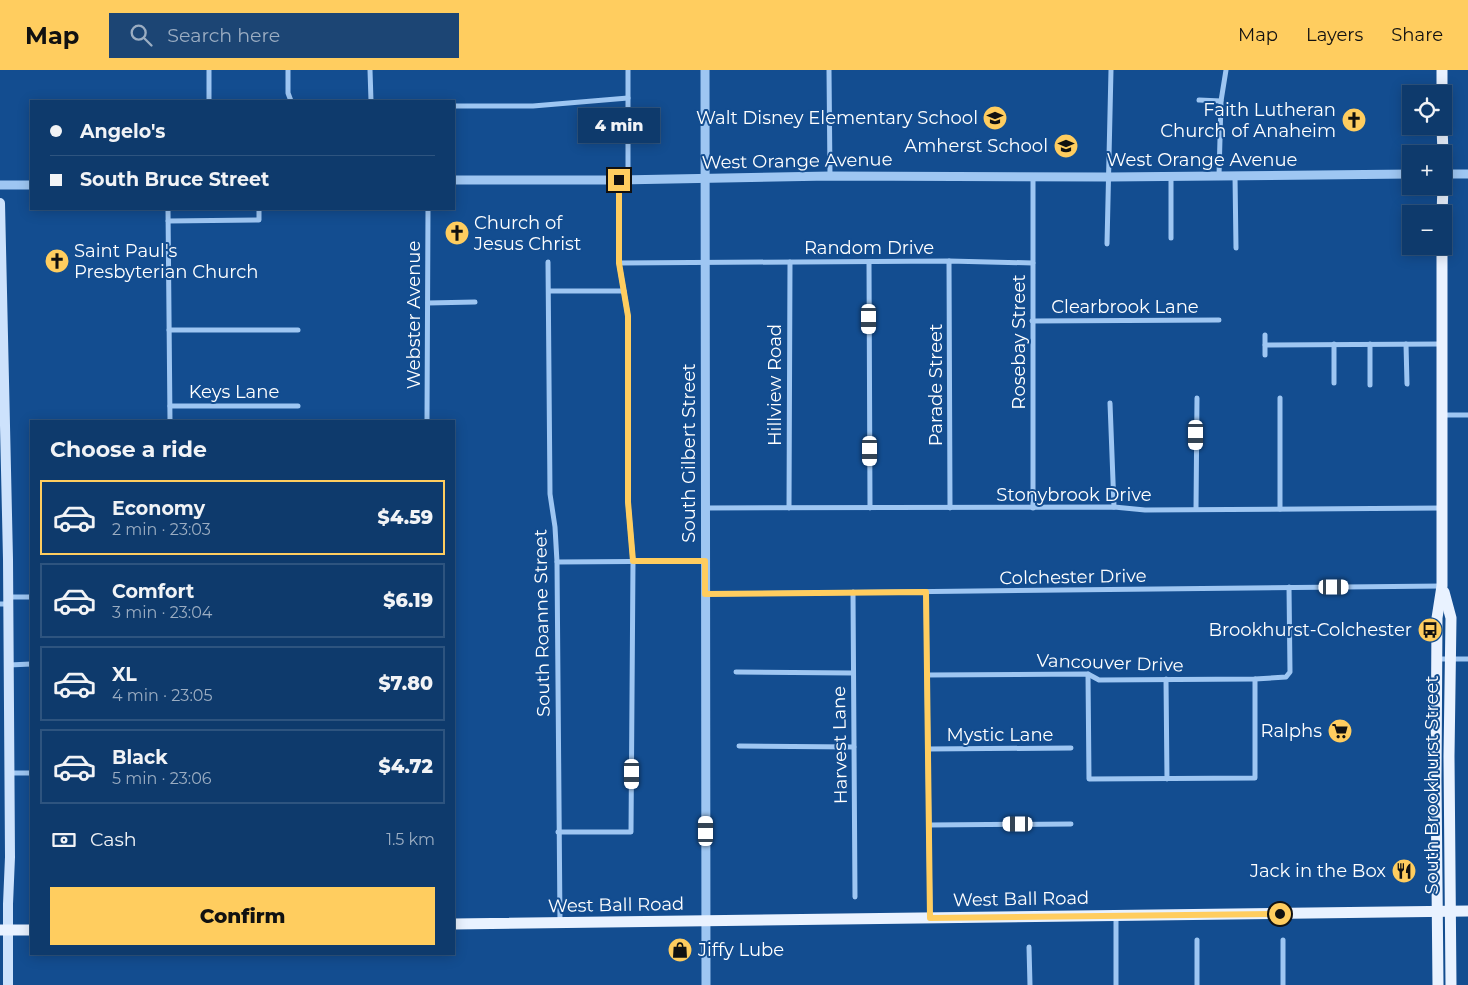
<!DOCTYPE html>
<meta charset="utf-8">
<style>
body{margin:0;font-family:Montserrat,sans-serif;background:#1c4574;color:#f1f3f6;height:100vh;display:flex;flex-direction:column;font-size:19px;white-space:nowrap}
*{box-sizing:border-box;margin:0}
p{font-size:16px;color:#9badc2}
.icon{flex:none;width:28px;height:28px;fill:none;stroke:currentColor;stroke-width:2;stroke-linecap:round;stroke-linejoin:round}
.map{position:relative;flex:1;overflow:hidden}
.sheet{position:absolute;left:30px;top:350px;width:425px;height:535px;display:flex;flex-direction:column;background:#0e3a6c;border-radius:0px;box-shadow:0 2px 12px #0003,0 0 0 1px #2e547f}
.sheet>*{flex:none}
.guide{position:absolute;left:30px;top:30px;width:425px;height:110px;border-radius:0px;box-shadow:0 2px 12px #0003,0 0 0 1px #2e547f;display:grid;align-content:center;height:110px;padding:0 20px;background:#0e3a6c}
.buttons{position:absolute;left:1402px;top:15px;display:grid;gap:10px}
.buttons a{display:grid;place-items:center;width:50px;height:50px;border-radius:0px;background:#0e3a6c;box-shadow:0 2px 12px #0003,0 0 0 1px #2e547f;font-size:25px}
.end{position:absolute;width:22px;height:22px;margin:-11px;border:6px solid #ffcd5f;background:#111;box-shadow:0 0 0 2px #111}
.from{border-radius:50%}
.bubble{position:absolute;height:35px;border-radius:0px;background:#0e3a6c;box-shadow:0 2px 12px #0003,0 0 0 1px #2e547f;font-size:16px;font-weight:800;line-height:35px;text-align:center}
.car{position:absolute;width:15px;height:30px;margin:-15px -8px;border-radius:6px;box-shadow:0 0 4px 1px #0007;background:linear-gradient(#fff 24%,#345 0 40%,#fff 0 76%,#345 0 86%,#fff 0)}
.guide b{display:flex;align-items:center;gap:18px;height:48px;font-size:19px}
.guide b+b{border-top:1px solid #2e547f}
.guide i{width:12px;height:12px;background:#f1f3f6}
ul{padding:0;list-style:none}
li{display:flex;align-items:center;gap:15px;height:75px;margin:0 10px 8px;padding:0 10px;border:2px solid #2e547f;border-radius:0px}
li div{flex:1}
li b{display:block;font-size:19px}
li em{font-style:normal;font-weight:800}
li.selected{border-color:#ffcd5f}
li>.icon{width:45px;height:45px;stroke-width:1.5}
h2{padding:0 20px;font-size:22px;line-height:60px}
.pay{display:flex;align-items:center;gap:12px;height:55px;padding:0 20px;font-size:19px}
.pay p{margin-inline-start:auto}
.cta{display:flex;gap:10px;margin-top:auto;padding:10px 20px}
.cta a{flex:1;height:58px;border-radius:0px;background:#ffcd5f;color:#111;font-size:20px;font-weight:800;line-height:58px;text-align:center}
header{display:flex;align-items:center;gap:30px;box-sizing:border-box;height:70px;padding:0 25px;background:#ffcd5f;color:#111}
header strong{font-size:24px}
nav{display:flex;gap:28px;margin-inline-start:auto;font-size:18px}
.search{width:350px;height:45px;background:#1c4574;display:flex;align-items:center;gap:12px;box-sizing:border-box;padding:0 18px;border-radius:0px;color:#9badc2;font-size:19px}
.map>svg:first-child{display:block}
</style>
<header>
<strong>Map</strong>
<div class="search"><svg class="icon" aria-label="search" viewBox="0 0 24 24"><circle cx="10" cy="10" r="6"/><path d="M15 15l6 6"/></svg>Search here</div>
<nav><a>Map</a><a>Layers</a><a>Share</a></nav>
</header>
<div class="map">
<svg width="1468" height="915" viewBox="0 0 1468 915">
<rect width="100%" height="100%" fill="#134d90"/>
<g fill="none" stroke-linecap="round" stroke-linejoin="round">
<!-- minor -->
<g stroke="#9ec6f2" stroke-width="5">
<path d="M 209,0 L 209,31"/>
<path d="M 288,0 L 288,23 L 291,31"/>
<path d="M 370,0 L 371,31"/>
<path d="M 829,0 L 830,106"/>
<path d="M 1199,30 L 1221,31"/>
<path d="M 454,36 L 533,36 L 628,28"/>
<path d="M 1033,106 L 1033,438"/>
<path d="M 1219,106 L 1221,31 L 1226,0"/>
<path d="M 1235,106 L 1236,178"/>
<path d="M 628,110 L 628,0"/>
<path d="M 168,139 L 170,351"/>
<path d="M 168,151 L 259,150 L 259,139"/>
<path d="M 1171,168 L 1171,107"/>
<path d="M 1107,174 L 1111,0"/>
<path d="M 949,191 L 950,438"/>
<path d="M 548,192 L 550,424 L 555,457 L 557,492 L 560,853"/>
<path d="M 869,192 L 870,438"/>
<path d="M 619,193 L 949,191 L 1033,193"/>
<path d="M 549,221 L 624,221"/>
<path d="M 428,233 L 475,232"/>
<path d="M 1032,251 L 1219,250"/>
<path d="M 169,260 L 298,260"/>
<path d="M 1334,274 L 1334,313"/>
<path d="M 1370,274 L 1370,315"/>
<path d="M 1406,274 L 1407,314"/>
<path d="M 1265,275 L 1441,274"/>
<path d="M 1265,285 L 1265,265"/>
<path d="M 1280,328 L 1280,439"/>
<path d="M 1110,333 L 1114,437"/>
<path d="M 170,336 L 298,336"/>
<path d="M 1442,345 L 1468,345"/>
<path d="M 427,351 L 428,139"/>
<path d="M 705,438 L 1114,437 L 1145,440 L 1442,438"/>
<path d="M 789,438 L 790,192"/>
<path d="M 1196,439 L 1197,328"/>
<path d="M 557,492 L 705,491"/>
<path d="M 853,522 L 855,827"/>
<path d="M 926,522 L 930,847"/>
<path d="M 705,524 L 1442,516"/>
<path d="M 8,527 L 31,527"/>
<path d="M 0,534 L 8,534"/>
<path d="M 1437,589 L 1468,589"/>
<path d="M 9,595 L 31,594"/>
<path d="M 736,602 L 853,603"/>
<path d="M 1088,604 L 1089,709 L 1255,708 L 1255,609"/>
<path d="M 927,605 L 1088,604 L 1099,610 L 1255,609 L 1286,607 L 1290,602 L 1289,517"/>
<path d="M 1166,609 L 1167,709"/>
<path d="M 739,676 L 854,677"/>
<path d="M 928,679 L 1071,678"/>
<path d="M 9,703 L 31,703"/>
<path d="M 929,755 L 1071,754"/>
<path d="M 558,762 L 631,762 L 633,491 L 628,432 L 628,246 L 619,193 L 619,110"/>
<path d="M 1116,846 L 1116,915"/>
<path d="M 1197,870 L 1197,915"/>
<path d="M 1283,870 L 1283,915"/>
<path d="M 1029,877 L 1030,915"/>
</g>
<!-- tertiary -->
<g stroke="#9ec6f2" stroke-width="9">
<path d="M 705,0 L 706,915"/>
<path d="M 1444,104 L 1468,104"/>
<path d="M 454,110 L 619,110 L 830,106 L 1109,107 L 1411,104"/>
<path d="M 0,115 L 31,115"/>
</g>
<!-- secondary -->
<path stroke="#cde2fc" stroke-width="10" d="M 0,133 L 8,489 L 10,787 L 8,834 L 8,915"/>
<!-- primary -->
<g stroke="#e9f2ff" stroke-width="11">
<path d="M 1442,24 L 1442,0"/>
<path d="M 1442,56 L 1443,84"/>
<path d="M 1442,144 L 1443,116"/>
<path d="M 1444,522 L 1451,548 L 1449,686 L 1451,915"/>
<path d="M 454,854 L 1468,841"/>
<path d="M 0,860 L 31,860"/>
<path d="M 1438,915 L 1436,711 L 1437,548 L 1442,516 L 1442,176"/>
</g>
</g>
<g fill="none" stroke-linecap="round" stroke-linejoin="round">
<!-- route -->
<path stroke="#ffcd5f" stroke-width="6" d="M 619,110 L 619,193 L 628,246 L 628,432 L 633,491 L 705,491 L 705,524 L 926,522 L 930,848 L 1280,844"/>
</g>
<!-- icons -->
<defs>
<symbol id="school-disc" viewBox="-11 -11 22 22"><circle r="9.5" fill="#ffcd5f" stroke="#134d90"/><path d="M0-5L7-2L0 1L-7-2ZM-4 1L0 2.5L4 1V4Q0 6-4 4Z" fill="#111"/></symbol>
<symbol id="church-disc" viewBox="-11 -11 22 22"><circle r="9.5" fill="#ffcd5f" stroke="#134d90"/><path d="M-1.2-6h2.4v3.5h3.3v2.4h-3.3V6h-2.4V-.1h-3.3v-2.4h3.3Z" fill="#111"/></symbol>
<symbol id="bus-disc" viewBox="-11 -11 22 22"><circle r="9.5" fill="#ffcd5f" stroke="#134d90"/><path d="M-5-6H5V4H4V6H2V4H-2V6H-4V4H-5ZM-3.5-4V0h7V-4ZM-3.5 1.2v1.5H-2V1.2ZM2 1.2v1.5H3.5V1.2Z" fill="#111"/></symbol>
<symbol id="supermarket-disc" viewBox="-11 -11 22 22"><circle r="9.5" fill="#ffcd5f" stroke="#134d90"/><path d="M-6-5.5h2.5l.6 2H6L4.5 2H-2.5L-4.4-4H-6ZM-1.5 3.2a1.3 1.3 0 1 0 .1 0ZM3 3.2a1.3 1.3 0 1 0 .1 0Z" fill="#111"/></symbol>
<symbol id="restaurant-disc" viewBox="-11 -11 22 22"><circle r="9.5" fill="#ffcd5f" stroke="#134d90"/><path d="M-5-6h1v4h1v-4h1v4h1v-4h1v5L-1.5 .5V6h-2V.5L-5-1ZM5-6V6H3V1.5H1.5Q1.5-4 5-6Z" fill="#111"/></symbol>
<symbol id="shop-disc" viewBox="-11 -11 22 22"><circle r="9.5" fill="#ffcd5f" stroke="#134d90"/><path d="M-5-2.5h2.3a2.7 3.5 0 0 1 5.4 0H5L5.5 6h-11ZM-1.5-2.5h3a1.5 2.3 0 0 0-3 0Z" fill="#111"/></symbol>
</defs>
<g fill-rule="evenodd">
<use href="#school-disc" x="981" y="34" width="28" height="28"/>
<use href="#church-disc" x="1340" y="36" width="28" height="28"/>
<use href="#school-disc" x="1052" y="62" width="28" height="28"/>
<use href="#church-disc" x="443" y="149" width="28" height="28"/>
<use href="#church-disc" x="43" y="177" width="28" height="28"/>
<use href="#bus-disc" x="1416" y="546" width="28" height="28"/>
<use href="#supermarket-disc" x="1326" y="647" width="28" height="28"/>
<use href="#restaurant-disc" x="1390" y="787" width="28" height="28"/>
<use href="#shop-disc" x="666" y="866" width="28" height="28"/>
</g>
<g text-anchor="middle" stroke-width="4" stroke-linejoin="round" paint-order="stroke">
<!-- poi labels -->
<g font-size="18" fill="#fff" stroke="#134d90" text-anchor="end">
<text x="1336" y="46">Faith Lutheran<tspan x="1336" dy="21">Church of Anaheim</tspan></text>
<text x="978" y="54">Walt Disney Elementary School</text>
<text x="1048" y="82">Amherst School</text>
<text x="474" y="159" text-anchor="start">Church of<tspan x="474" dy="21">Jesus Christ</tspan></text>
<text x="74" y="187" text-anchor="start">Saint Paul's<tspan x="74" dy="21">Presbyterian Church</tspan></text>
<text x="1412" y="566">Brookhurst-Colchester</text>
<text x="1322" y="667">Ralphs</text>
<text x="1386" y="807">Jack in the Box</text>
<text x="698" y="886" text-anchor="start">Jiffy Lube</text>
</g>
<!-- street labels -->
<g font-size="18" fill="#fff" stroke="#134d90">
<text x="1202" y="96">West Orange Avenue</text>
<text transform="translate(797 91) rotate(-1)" y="6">West Orange Avenue</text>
<text x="869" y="184">Random Drive</text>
<text x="1125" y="243">Clearbrook Lane</text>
<text transform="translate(414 245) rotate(-90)" y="6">Webster Avenue</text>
<text transform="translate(1019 272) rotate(-90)" y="6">Rosebay Street</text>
<text transform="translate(775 315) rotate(-90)" y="6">Hillview Road</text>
<text transform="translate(936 315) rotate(-90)" y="6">Parade Street</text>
<text x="234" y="328">Keys Lane</text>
<text transform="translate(689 383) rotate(-90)" y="6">South Gilbert Street</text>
<text x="1074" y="431">Stonybrook Drive</text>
<text transform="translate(1073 507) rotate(-1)" y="6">Colchester Drive</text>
<text transform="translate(542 553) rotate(-91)" y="6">South Roanne Street</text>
<text transform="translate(1110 593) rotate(2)" y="6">Vancouver Drive</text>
<text x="1000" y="671">Mystic Lane</text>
<text transform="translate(840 675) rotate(-91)" y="6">Harvest Lane</text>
<text transform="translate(1432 715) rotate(-90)" y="6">South Brookhurst Street</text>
<text transform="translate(1021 829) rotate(-1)" y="6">West Ball Road</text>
<text transform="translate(616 835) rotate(-1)" y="6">West Ball Road</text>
</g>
</g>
</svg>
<div class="buttons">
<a><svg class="icon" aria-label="locate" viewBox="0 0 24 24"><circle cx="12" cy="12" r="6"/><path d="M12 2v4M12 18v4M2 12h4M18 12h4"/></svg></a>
<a>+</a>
<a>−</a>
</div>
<i class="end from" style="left:1280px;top:844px"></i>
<i class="end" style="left:619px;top:110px"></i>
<div class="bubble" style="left:578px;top:38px;width:82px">4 min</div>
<i class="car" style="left:869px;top:249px;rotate:180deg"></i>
<i class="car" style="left:1196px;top:365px;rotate:180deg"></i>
<i class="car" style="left:870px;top:381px;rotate:180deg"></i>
<i class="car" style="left:1334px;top:517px;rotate:90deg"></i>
<i class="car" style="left:632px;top:704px;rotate:180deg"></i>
<i class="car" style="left:1018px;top:754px;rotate:270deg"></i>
<i class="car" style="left:706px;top:761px;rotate:0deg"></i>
<div class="guide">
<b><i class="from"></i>Angelo's</b>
<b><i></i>South Bruce Street</b>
</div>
<section class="sheet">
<h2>Choose a ride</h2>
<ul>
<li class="selected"><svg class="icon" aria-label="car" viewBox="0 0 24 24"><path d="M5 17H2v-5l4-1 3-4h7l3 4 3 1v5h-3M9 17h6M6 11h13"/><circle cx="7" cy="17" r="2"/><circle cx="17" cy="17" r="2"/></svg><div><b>Economy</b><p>2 min · 23:03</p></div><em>$4.59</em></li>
<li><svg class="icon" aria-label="car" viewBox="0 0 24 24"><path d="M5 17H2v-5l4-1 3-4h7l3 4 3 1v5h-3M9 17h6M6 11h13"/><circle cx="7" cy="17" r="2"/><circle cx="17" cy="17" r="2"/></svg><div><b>Comfort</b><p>3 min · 23:04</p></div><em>$6.19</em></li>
<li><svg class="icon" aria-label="car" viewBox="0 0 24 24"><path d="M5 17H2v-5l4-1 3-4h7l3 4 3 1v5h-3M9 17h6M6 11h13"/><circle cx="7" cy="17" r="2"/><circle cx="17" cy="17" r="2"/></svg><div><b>XL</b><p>4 min · 23:05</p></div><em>$7.80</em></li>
<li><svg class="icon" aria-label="car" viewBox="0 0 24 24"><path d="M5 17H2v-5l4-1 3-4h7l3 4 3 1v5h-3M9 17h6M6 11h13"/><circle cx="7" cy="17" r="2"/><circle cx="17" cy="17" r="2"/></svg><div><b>Black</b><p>5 min · 23:06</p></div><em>$4.72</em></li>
</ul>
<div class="pay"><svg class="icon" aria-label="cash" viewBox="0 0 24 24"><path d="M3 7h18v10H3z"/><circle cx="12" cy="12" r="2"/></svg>Cash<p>1.5 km</p></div>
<div class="cta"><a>Confirm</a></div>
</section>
</div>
